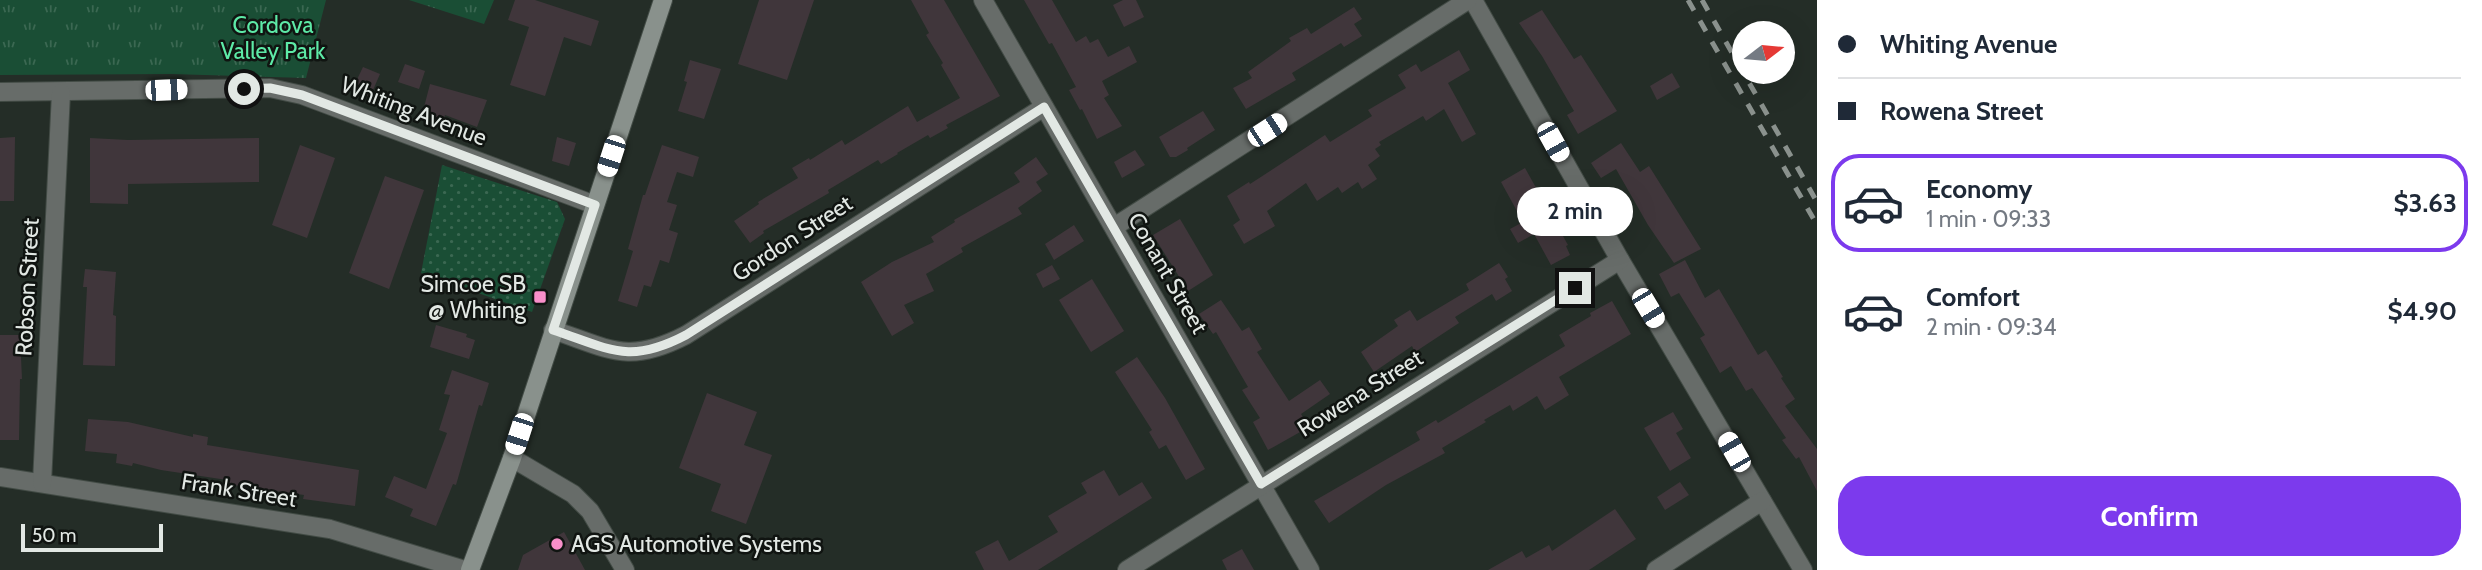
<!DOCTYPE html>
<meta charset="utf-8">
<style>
body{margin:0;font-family:Cabin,sans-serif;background:#f2f2f3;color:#1f2937;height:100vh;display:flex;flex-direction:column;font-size:26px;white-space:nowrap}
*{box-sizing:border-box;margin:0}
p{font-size:23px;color:#747a83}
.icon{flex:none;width:38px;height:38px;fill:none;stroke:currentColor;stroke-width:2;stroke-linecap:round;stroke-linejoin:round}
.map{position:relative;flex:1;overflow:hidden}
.sheet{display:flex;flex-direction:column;background:#fff;width:665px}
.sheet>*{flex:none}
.hud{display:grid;align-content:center;height:154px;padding:0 21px;background:#fff}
.needle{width:46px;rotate:74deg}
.controls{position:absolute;left:1732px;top:21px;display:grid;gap:14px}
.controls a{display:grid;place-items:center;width:63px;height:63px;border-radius:50%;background:#fff;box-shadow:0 7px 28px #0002;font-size:35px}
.scale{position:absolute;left:21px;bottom:18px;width:142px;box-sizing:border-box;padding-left:7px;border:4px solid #e2e8e4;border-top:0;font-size:19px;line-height:24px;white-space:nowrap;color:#e2e8e4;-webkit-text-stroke:5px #101411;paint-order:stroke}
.end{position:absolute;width:32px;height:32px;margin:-16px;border:9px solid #e2e8e4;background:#111;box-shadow:0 0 0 4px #111}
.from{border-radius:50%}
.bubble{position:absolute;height:49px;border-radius:24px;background:#fff;box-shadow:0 7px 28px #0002;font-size:23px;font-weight:700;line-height:49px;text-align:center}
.car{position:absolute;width:21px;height:42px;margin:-21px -10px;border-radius:9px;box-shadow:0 0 5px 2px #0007;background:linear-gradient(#fff 24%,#345 0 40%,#fff 0 76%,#345 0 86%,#fff 0)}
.hud b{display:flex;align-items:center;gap:24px;height:66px;font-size:26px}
.hud b+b{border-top:2px solid #e0e1e3}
.hud i{width:18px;height:18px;background:#1f2937}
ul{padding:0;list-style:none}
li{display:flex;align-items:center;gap:21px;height:98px;margin:0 14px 10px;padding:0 7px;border:4px solid transparent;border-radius:28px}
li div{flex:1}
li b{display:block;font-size:26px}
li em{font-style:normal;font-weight:700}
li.selected{border-color:#7c3aed}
li>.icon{width:63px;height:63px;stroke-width:1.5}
.button{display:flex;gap:14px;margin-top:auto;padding:14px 21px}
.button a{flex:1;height:80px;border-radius:28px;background:#7c3aed;color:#fff;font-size:28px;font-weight:700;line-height:80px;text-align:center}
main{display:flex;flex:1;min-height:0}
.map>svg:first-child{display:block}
</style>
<main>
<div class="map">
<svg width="1817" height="570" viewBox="0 0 1817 570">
<defs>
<pattern id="grass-dots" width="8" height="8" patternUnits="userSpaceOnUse" patternTransform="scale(1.75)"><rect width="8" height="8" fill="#1a4e35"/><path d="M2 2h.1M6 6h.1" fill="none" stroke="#3b6852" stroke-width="1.8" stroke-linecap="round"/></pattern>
<pattern id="park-tufts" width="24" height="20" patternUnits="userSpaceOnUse" patternTransform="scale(1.75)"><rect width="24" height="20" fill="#1a4e35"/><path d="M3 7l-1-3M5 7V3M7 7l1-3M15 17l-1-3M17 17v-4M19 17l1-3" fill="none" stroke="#3b6852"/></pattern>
</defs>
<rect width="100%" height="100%" fill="#242d27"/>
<!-- grass -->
<path fill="url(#grass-dots)" d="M 442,165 L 557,202 L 565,219 L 532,312 L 421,273 Z"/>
<!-- park -->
<g fill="url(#park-tufts)">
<path d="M 0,0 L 326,0 L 306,78 L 171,74 L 0,75 Z"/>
<path d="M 409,0 L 494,0 L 484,24 Z"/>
</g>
<!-- building -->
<g fill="#40363b">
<path d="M 515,0 L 535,0 L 599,21 L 591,46 L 564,37 L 545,96 L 510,85 L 529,27 L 508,20 Z"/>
<path d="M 759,0 L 814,0 L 787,80 L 738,64 Z"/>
<path d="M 911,0 L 944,0 L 1000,96 L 946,125 L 948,128 L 930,138 L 928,135 L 897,153 L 898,154 L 881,164 L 878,160 L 828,190 L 829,193 L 763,231 L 764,233 L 750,243 L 734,221 L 759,204 L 758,202 L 798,178 L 792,168 L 809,158 L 810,160 L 842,140 L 845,145 L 908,106 L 917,122 L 960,98 L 941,65 L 943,63 L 926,35 L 929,33 Z"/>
<path d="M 1024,0 L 1052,0 L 1076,42 L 1086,36 L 1090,43 L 1098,39 L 1108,57 L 1129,46 L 1137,62 L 1102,81 L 1109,95 L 1104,98 L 1122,126 L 1097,139 L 1082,109 L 1080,110 L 1069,90 L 1076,87 L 1052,43 L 1049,44 Z"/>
<path d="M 1123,0 L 1136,0 L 1144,17 L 1124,27 L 1113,5 Z"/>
<path d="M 1354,7 L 1362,19 L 1354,24 L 1362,36 L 1344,47 L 1341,43 L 1292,73 L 1296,80 L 1246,109 L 1233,88 L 1252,78 L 1248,72 L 1291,41 L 1289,38 L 1307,28 L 1311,34 Z"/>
<path d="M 1542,10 L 1574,59 L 1581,55 L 1617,111 L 1578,134 L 1567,115 L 1574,111 L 1542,56 L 1519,23 Z"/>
<path d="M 1459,50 L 1470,70 L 1448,83 L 1476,134 L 1462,142 L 1444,109 L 1426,121 L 1423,116 L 1379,142 L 1381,145 L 1375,149 L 1380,156 L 1368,165 L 1377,179 L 1362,189 L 1358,182 L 1342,193 L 1338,187 L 1317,201 L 1306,183 L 1267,211 L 1275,226 L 1244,244 L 1233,225 L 1240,220 L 1227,196 L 1249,182 L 1250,184 L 1325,135 L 1330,142 L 1372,116 L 1368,110 L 1406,88 L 1398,75 L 1416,64 L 1421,72 Z"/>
<path d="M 690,60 L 721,69 L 704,119 L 678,111 L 687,82 L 684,81 Z"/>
<path d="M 405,64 L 425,71 L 419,89 L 398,82 Z"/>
<path d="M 363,67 L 380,74 L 370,97 L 351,92 Z"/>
<path d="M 1672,73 L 1680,87 L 1657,100 L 1650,86 Z"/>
<path d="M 430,84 L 487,100 L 477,127 L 445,115 L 443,121 L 422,115 Z"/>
<path d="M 1203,111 L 1215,130 L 1187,148 L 1188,150 L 1176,157 L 1170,157 L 1159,137 Z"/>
<path d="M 15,137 L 14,201 L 0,201 L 0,138 Z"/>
<path d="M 557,137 L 576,143 L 569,166 L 552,161 Z"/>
<path d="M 90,138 L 128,140 L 259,138 L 259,182 L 128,184 L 128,204 L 90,203 Z"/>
<path d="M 1621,143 L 1640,172 L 1649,166 L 1701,249 L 1674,263 L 1648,225 L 1616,169 L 1601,178 L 1591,163 Z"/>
<path d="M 300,145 L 335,158 L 307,238 L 272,225 Z"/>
<path d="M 662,145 L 699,157 L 693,177 L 677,172 L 667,202 L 677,205 L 669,230 L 678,233 L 669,263 L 660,260 L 651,287 L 644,285 L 637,307 L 618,301 L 633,251 L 628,249 L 643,195 L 645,195 Z"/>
<path d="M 1135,150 L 1145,165 L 1122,178 L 1114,162 Z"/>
<path d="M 1036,157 L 1048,174 L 1036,182 L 1042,191 L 1018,208 L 1022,214 L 961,248 L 963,252 L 926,274 L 934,291 L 904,305 L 914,323 L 892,336 L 861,282 L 892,262 L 934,242 L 931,237 L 955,222 L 954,220 L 1020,182 L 1014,173 Z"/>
<path d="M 1525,168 L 1568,245 L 1566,246 L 1570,255 L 1551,265 L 1534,234 L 1518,243 L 1510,229 L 1523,222 L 1501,182 Z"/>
<path d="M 385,176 L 424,190 L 389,289 L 349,273 Z"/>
<path d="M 1180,219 L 1213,275 L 1188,291 L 1153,235 Z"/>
<path d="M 1074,225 L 1084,241 L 1054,260 L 1045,244 Z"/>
<path d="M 1685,260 L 1705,298 L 1719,289 L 1758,355 L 1766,350 L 1783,377 L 1781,378 L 1795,399 L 1785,406 L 1817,449 L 1817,491 L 1799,457 L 1796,459 L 1782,440 L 1786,438 L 1752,388 L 1746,391 L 1731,366 L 1720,373 L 1700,338 L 1705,335 L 1679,293 L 1671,297 L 1659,274 Z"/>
<path d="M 1499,263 L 1508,277 L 1505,279 L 1512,291 L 1496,301 L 1492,294 L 1455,317 L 1459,323 L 1415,352 L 1412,346 L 1374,372 L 1361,352 L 1398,326 L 1394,320 L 1410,310 L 1417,321 L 1469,290 L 1466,284 Z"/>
<path d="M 1052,265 L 1060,279 L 1043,288 L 1036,274 Z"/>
<path d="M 85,269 L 116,272 L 113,315 L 116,316 L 115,366 L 83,365 L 87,287 L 83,287 Z"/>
<path d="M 1092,279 L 1124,331 L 1091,352 L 1059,300 Z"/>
<path d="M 1221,300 L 1242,331 L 1249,327 L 1262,349 L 1257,352 L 1289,401 L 1320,380 L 1330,394 L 1301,414 L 1309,427 L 1268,450 L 1253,422 L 1260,418 L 1242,390 L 1248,387 L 1216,332 L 1213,334 L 1199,314 Z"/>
<path d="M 1612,301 L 1631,334 L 1559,377 L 1569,395 L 1545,410 L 1537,396 L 1513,411 L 1510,405 L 1484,420 L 1486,422 L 1442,448 L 1445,453 L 1386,485 L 1329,523 L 1314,501 L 1420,440 L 1416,432 L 1436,420 L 1438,423 L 1565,346 L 1559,335 L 1591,316 L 1590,313 Z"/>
<path d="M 436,325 L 467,334 L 466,337 L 475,340 L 469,359 L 430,347 Z"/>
<path d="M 0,335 L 20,335 L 22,379 L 20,379 L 19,440 L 0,440 Z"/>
<path d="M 1137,357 L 1165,398 L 1205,469 L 1186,480 L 1166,445 L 1159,449 L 1149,432 L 1152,430 L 1115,372 Z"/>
<path d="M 452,370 L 489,383 L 482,406 L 479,405 L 456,485 L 453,484 L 436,526 L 410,516 L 413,509 L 385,497 L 394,476 L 426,489 L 447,433 L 439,430 L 450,395 L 444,394 Z"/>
<path d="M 707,393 L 757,412 L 744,445 L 772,455 L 746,524 L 711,511 L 721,484 L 679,468 Z"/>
<path d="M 1673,412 L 1683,429 L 1676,433 L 1691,458 L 1670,471 L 1644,428 Z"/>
<path d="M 88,419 L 128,422 L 193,437 L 193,434 L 208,437 L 207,445 L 359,470 L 355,506 L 303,499 L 304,495 L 226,484 L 227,480 L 161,470 L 133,463 L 132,466 L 116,463 L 117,454 L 85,451 Z"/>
<path d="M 1104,470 L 1119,496 L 1142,482 L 1152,498 L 1038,570 L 984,570 L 975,552 L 998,540 L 1009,561 L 1058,532 L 1048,516 L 1087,493 L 1081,483 Z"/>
<path d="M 1680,482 L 1689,495 L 1665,510 L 1657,497 Z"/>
<path d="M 1615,509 L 1636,539 L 1589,570 L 1488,570 L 1522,551 L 1526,558 L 1549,545 L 1552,551 Z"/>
<path d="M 564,532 L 585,570 L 518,570 L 523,555 Z"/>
<path d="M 1242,549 L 1254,570 L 1227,570 L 1222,560 Z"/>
</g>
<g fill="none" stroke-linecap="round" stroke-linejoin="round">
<defs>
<g id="minor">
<path d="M 983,0 L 1310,570"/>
<path d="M 1473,0 L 1620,260 L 1803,570"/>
<path d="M 0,92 L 270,88 L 302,95 L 595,205"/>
<path d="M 1114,227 L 1468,0"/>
<path d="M 553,330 C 610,349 628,365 686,335 L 1044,107"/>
<path d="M 512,458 L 573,494 L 590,511 L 625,570"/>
<path d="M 0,477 L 330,529 L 465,570"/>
<path d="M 42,483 L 61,93"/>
<path d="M 1127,570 L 1620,260"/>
<path d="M 1656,570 L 1762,501"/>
</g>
<path id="secondary" d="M 470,570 L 512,458 L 663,0"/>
</defs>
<!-- minor casing -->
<use href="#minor" stroke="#424b45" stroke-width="20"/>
<!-- secondary casing -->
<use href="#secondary" stroke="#424b45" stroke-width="20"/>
<!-- minor -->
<use href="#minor" stroke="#676c69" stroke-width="18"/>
<!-- secondary -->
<use href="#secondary" stroke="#89918c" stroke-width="18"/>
<!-- rail -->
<g stroke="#8a918d" stroke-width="5" stroke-dasharray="12 12" stroke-linecap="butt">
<path d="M 1688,0 L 1817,225"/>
<path d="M 1702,0 L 1817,202"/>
</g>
</g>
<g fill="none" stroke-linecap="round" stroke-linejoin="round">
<!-- route -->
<path stroke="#e2e8e4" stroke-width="9" d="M 244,89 L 270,88 L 302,95 L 595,205 L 553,330 C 610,349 629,365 686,335 L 1044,107 L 1261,484 L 1575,288"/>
</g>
<!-- markers -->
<g fill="#f98fca" stroke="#101411" stroke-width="2.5">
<rect x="533" y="290" width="14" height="14" rx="3.5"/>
<circle cx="557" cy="544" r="7"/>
</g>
<g text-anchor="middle" stroke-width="5" stroke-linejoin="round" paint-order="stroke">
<!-- park labels -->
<g font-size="23" fill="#5deaa7" stroke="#101411">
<text x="273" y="33">Cordova<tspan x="273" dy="26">Valley Park</tspan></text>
</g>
<!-- street labels -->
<g font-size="23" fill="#e2e8e4" stroke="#101411">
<text transform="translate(414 111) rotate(21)" y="8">Whiting Avenue</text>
<text transform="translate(792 238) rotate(-33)" y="8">Gordon Street</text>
<text transform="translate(1168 273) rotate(60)" y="8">Conant Street</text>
<text transform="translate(27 287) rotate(-87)" y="8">Robson Street</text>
<text transform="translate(1360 393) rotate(-32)" y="8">Rowena Street</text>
<text transform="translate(239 490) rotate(9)" y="8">Frank Street</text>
</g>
<!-- poi labels -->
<g font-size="23" fill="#e2e8e4" stroke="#101411" text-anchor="end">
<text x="526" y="292">Simcoe SB<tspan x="526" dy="26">@ Whiting</tspan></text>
<text x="571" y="552" text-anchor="start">AGS Automotive Systems</text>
</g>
</g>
</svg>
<div class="controls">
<a><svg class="needle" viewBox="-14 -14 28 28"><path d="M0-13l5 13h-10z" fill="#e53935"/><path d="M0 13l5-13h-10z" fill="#747a83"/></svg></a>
</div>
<div class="scale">50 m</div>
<i class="end from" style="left:244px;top:89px"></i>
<i class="end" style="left:1575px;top:288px"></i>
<div class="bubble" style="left:1517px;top:187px;width:116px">2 min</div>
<i class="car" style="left:166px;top:90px;rotate:88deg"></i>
<i class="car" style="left:1267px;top:130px;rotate:57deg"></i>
<i class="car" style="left:1553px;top:142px;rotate:151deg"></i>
<i class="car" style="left:611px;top:156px;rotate:198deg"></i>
<i class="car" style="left:1648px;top:308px;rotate:149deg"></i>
<i class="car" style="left:519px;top:434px;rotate:198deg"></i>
<i class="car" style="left:1734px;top:452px;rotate:330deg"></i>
</div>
<section class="sheet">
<div class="hud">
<b><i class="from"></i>Whiting Avenue</b>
<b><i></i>Rowena Street</b>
</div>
<ul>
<li class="selected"><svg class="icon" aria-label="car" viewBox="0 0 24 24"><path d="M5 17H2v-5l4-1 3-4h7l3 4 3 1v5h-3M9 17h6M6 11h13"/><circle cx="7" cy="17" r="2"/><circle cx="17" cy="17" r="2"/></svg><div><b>Economy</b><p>1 min · 09:33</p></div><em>$3.63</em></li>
<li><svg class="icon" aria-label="car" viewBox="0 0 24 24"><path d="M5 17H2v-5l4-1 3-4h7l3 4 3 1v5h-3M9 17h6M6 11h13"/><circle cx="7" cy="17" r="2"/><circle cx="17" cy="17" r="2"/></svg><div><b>Comfort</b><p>2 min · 09:34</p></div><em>$4.90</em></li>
</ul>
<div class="button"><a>Confirm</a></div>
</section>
</main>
